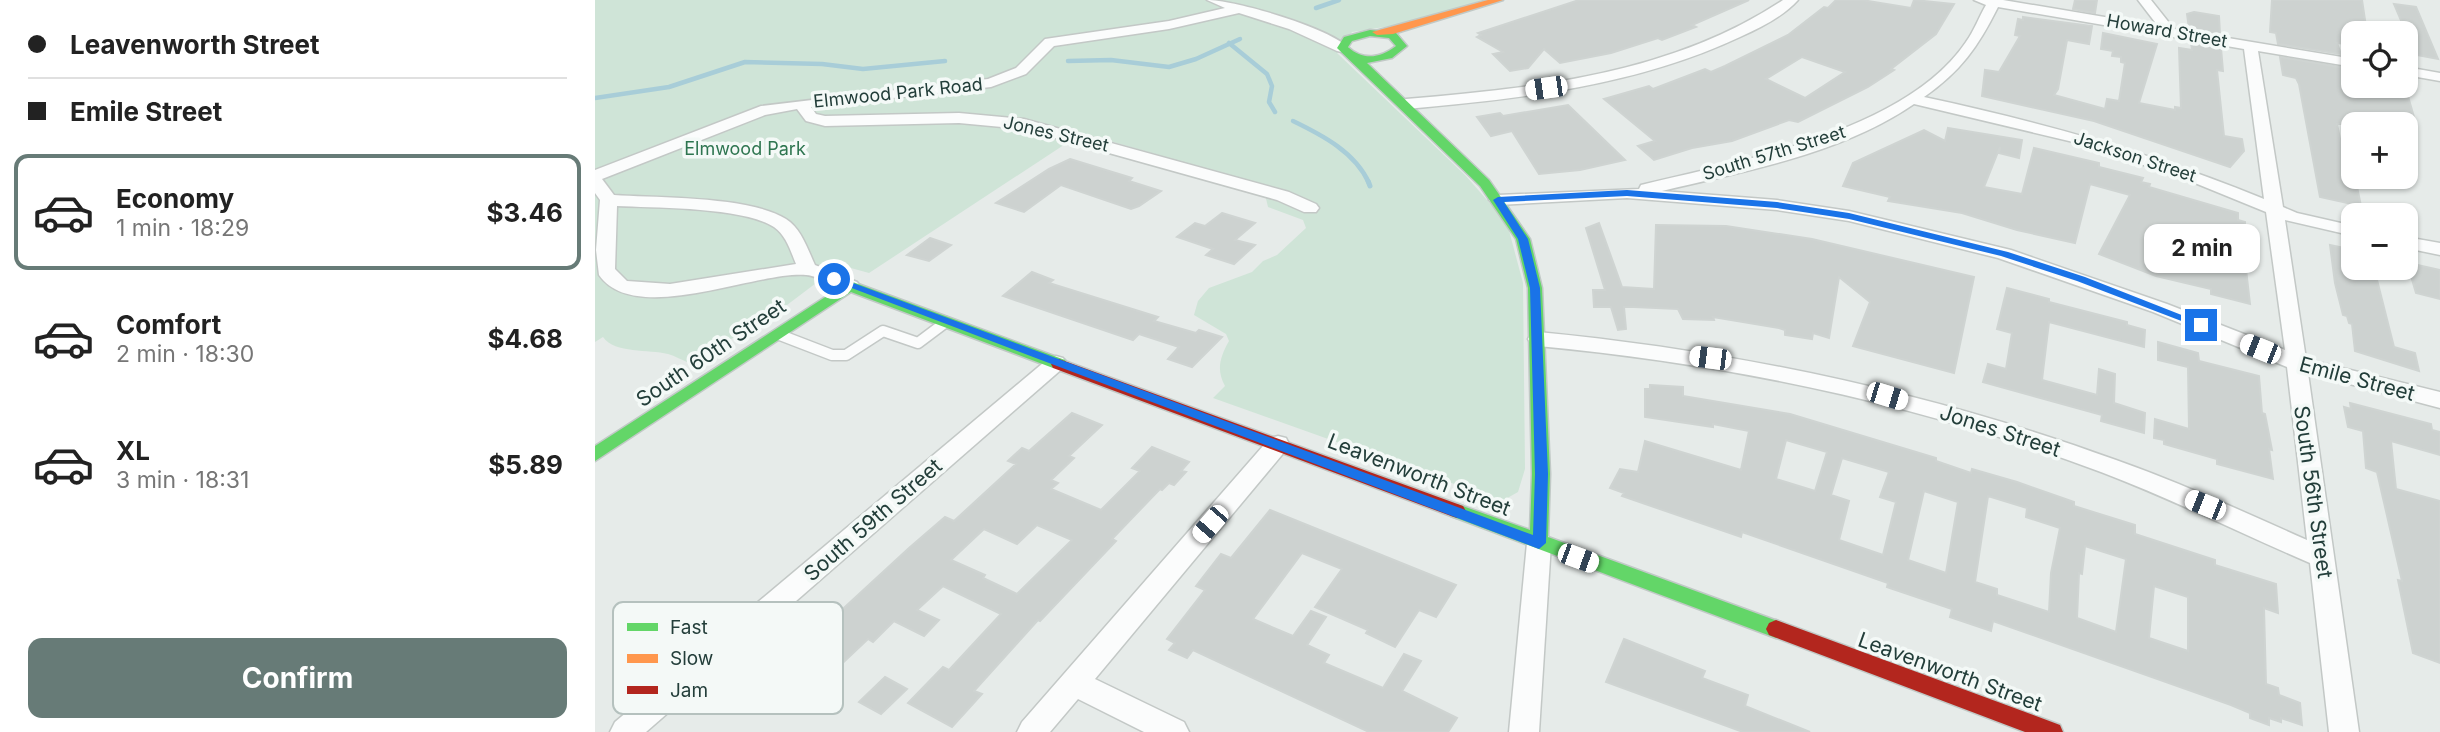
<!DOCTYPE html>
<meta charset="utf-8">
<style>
body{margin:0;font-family:Inter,sans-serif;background:#f6f6f6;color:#222;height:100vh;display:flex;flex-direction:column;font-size:26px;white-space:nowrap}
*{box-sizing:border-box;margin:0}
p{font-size:23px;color:#767676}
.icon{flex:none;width:38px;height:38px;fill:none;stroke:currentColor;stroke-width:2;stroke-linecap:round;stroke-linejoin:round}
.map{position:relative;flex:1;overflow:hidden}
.drawer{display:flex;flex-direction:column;background:#fff;width:595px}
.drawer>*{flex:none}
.hud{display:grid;align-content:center;height:154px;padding:0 28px;background:#fff}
.tools{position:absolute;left:1746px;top:21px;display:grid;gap:14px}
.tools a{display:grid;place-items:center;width:77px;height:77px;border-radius:14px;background:#fff;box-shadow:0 2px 5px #0004;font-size:35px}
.end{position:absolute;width:32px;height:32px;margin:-16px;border:9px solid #1a73e8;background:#fff;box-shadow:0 0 0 4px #fff}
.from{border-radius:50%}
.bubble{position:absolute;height:49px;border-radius:14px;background:#fff;box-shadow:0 2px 5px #0004;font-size:23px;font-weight:700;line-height:49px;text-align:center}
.car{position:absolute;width:21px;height:42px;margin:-21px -10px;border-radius:9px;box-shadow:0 0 5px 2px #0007;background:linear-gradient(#fff 24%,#345 0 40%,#fff 0 76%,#345 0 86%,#fff 0)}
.hud b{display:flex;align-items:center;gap:24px;height:66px;font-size:26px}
.hud b+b{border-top:2px solid #e0e0e0}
.hud i{width:18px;height:18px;background:#222}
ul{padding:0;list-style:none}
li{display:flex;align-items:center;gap:21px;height:116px;margin:0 14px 10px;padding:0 14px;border:4px solid transparent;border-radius:14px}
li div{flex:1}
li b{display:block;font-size:26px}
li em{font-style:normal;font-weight:700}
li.current{border-color:#677b77}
li>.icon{width:63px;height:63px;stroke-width:1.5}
.cta{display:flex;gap:14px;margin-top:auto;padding:14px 28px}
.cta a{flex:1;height:80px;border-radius:14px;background:#677b77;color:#fff;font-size:28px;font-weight:700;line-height:80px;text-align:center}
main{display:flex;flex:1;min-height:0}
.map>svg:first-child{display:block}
</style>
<main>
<section class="drawer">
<div class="hud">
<b><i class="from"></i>Leavenworth Street</b>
<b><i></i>Emile Street</b>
</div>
<ul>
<li class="current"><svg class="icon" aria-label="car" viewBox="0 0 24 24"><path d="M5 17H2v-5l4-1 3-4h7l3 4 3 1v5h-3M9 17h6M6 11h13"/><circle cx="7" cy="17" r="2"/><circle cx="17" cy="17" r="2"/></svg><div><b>Economy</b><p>1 min · 18:29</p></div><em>$3.46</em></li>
<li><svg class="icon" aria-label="car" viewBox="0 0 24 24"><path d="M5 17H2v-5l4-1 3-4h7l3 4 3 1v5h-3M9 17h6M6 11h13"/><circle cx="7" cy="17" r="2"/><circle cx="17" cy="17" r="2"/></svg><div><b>Comfort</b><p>2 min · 18:30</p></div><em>$4.68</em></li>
<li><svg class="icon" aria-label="car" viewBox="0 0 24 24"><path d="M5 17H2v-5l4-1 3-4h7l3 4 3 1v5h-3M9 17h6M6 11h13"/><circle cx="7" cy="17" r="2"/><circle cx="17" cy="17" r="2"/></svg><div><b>XL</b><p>3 min · 18:31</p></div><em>$5.89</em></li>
</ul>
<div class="cta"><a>Confirm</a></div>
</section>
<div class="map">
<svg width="1845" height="732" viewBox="0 0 1845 732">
<rect width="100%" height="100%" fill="#e6ebe9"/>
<!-- green -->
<path fill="#cfe4d7" d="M 0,0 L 888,0 L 815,23 L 757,32 L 742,53 L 871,176 L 912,223 L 928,283 L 930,469 L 923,492 L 907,501 L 618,398 L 630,386 C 621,370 625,357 634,341 L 631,334 L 599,315 L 603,301 L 614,288 L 657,272 L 668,261 L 682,255 L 711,228 L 708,220 L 673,207 L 668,186 L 661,183 L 487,133 L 274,273 L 245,265 L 192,305 L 100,361 L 94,363 C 87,360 80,356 73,354 C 54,349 20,354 8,337 L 0,342 Z"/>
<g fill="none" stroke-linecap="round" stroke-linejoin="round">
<!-- stream-far1 -->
<g stroke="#a8cdd8" stroke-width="4.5">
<path d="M 721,8 L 744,0"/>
<path d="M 634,43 L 672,74 L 677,86 L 674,102 L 680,112"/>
<path d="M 473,61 L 516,60 L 574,67 L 601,59 L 645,39"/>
<path d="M 0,98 L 74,87 L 150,62 L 227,64 L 268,69 L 350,61"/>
<path d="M 698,121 C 727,135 760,152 774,183"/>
</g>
<!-- stream -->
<path stroke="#a8cdd8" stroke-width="5" d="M 773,181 L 775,186"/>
</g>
<!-- building -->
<g fill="#cdd2d0" stroke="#cfd4d2" stroke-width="2" fill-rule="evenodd">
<path d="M 984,0 L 1154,0 L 1097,25 L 1101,27 L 1067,40 L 1063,38 L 1016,53 L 965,63 L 949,49 L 933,68 L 915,71 L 898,54 L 908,52 L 882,37 L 886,35 L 883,33 Z"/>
<path d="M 1241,0 L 1267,0 L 1316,8 L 1319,0 L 1359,4 L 1341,34 L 1296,69 L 1299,70 L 1273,87 L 1203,122 L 1194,120 L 1137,141 L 1097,148 L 1059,160 L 1043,146 L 1060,141 L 1009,99 L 1054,86 L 1058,89 L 1110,69 L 1116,72 L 1130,66 L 1193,35 L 1229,7 L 1233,8 ZM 1207,57 L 1250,72 L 1210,98 L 1171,79 Z"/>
<path d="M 1480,0 L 1502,0 L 1500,13 L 1478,9 Z"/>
<path d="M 1677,0 L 1767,0 L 1772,33 L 1759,31 L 1759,45 L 1742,43 L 1746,54 L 1683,44 L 1681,33 L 1675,32 Z"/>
<path d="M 1799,4 L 1821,7 L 1843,59 L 1811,53 L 1811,32 Z"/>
<path d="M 1599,12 L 1624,16 L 1625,34 L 1594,29 L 1592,14 Z"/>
<path d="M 1428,17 L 1497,26 L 1494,44 L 1472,40 L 1463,89 L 1459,95 L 1510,109 L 1512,99 L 1524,101 L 1530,63 L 1526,62 L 1526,57 L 1517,56 L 1518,51 L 1506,49 L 1508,33 L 1562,44 L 1544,103 L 1580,110 L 1580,107 L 1586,108 L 1584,48 L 1597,50 L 1596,43 L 1626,48 L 1628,71 L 1622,70 L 1629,136 L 1647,139 L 1649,151 L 1635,167 L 1499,121 L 1387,96 L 1390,70 L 1404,72 L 1425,36 L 1420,35 L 1423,19 L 1428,20 Z"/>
<path d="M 1685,57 L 1750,68 L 1755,86 L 1810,86 L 1821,124 L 1742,124 L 1752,174 L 1760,177 L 1766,206 L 1725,197 L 1704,84 L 1701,78 L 1688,75 Z"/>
<path d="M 973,105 L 1030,160 L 985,170 L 944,174 L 917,131 L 896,136 L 882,117 L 905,113 L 908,116 Z"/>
<path d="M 1353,128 L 1427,140 L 1424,158 L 1404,153 L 1405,147 L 1389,187 L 1427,194 L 1439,148 L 1504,163 L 1504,167 L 1548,178 L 1546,182 L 1555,184 L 1554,187 L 1643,213 L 1643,220 L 1650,222 L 1649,252 L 1655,304 L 1616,294 L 1616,289 L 1561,276 L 1504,254 L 1535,195 L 1495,184 L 1480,243 L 1422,230 L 1367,213 L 1293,201 L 1295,197 L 1248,186 L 1258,163 L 1329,130 L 1350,141 Z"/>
<path d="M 475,159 L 537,178 L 534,181 L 566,191 L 544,206 L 536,209 L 466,185 L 429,212 L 401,203 L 454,169 Z"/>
<path d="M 627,213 L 660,223 L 640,240 L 660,245 L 639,264 L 611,255 L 618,249 L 582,237 L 600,223 L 610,226 Z"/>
<path d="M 1004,223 L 1027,287 L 1059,289 L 1061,225 L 1131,226 L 1217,239 L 1379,277 L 1359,373 L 1258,346 L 1275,302 L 1244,277 L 1234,338 L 1218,333 L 1217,339 L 1190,335 L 1190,330 L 1184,328 L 1118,317 L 1119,320 L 1088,319 L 1083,309 L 1039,307 L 1029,307 L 1031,329 L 1023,330 L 1016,307 L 999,307 L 998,290 L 1010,290 L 991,228 Z"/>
<path d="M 335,238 L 356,245 L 334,261 L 312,255 Z"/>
<path d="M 1735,245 L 1759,250 L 1759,268 L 1779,268 L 1799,347 L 1820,353 L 1824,371 L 1760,351 L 1757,324 L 1754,323 L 1752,316 L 1748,315 L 1740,283 Z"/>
<path d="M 1818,264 L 1845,270 L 1845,299 L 1821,293 L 1813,266 L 1819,267 Z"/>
<path d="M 437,272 L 458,280 L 454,283 L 563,317 L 559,321 L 601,333 L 604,330 L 627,337 L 597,367 L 573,359 L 584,347 L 544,334 L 538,340 L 408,296 Z"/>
<path d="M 1412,288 L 1454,299 L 1454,302 L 1532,322 L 1532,325 L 1550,330 L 1549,347 L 1454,322 L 1447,380 L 1502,395 L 1504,369 L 1520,374 L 1519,403 L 1550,413 L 1549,433 L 1506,421 L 1507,415 L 1388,382 L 1393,364 L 1411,369 L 1417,333 L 1402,329 Z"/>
<path d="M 1563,342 L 1603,353 L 1604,361 L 1664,376 L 1667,413 L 1670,414 L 1677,450 L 1674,449 L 1678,479 L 1622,464 L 1622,459 L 1569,444 L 1569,440 L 1559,438 L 1560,419 L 1594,429 L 1593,367 L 1563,360 Z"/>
<path d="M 1055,385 L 1088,387 L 1088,396 L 1195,414 L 1341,458 L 1341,461 L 1376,473 L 1377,469 L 1422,482 L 1479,502 L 1479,506 L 1540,525 L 1540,534 L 1620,560 L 1620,565 L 1681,584 L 1683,613 L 1669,608 L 1671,684 L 1683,688 L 1684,695 L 1705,703 L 1707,725 L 1686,718 L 1686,722 L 1674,718 L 1674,725 L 1655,718 L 1655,713 L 1636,705 L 1398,621 L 1396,631 L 1355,617 L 1357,609 L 1292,587 L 1293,583 L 1147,532 L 1146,537 L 1027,496 L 1029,493 L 1015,488 L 1025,469 L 1043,472 L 1050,441 L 1146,470 L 1154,431 L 1118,424 L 1118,427 L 1050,417 L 1050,389 L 1055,389 ZM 1191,440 L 1232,452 L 1220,491 L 1181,479 ZM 1247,458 L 1294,472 L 1285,497 L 1301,502 L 1288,555 L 1244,540 L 1254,501 L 1236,495 ZM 1329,491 L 1363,502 L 1351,573 L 1313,560 ZM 1393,496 L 1432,508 L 1431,517 L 1465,528 L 1456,573 L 1454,612 L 1402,595 L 1402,589 L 1380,582 ZM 1490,546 L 1531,559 L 1521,632 L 1482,618 L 1484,573 L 1487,574 ZM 1559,586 L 1593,597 L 1593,651 L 1554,638 Z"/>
<path d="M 1755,403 L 1836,424 L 1837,430 L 1845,432 L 1845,455 L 1796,441 L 1801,489 L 1845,501 L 1845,663 L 1818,653 L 1803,580 L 1807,581 L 1782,472 L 1771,468 L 1768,431 L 1753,427 L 1749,407 L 1756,409 Z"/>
<path d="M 477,413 L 507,425 L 474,456 L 479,458 L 456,480 L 463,483 L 456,489 L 506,510 L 545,471 L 537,468 L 557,447 L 594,462 L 586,471 L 591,472 L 579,485 L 574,483 L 567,490 L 565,489 L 517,539 L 521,541 L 445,621 L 443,620 L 379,691 L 387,694 L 357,727 L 313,703 L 348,667 L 354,670 L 406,614 L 348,586 L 322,610 L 344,620 L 329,636 L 299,621 L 278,642 L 273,639 L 237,673 L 246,679 L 214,710 L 173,687 L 186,676 L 179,672 L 199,654 L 206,658 L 234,633 L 226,629 L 314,548 L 350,517 L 359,521 L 421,464 L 413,461 L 427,448 L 434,451 ZM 442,525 L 477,540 L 422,594 L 388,578 L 390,575 L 356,560 L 389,529 L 422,544 Z"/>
<path d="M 675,510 L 861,585 L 841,617 L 824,610 L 800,647 L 771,633 L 773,630 L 720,607 L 747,569 L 707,553 L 658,619 L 698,636 L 716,611 L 731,617 L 712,645 L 734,655 L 729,663 L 788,688 L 809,654 L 826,661 L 807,691 L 862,718 L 853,732 L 774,732 L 598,650 L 592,658 L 574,650 L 580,643 L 572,639 L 610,590 L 601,586 L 626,554 L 636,558 Z"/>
<path d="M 1029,639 L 1110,671 L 1107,678 L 1153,695 L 1150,706 L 1215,732 L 1148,732 L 1011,682 Z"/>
<path d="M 290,677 L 312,689 L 286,714 L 264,702 Z"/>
</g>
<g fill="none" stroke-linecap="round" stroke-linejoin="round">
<defs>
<path id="lane" d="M 185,335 L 237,355 L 251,355 L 288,331 L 323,343 L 351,322"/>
<g id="street">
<path d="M 612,0 C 641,0 734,28 754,48 L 747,52 L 742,51 L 694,29 L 644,13 L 574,29 L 459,46 L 431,74 L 396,87 L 216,107 L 221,114 L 230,116 L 364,113 L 429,119 L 694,192 L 721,204 L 724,208 L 721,212 L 709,212 L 682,200 L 428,129 L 364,123 L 230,126 L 211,121 L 202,109 L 170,115 L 7,179 L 19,195 C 63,198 155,196 191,219 C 206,228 213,250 220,265 L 262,282 L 265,286 L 262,290 C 243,295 229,276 211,275 C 160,271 40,327 4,275 L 1,250 L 5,200 L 0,193 L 0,170 L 166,106 L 393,79 L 421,68 L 450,39 L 574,21 L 630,8 ZM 22,206 C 61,208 148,207 179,227 C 191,235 196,252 201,264 L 75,284 L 32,281 L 20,269 Z"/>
<path d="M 1188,0 L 1203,0 C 1189,16 1165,28 1145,37 C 1041,86 924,99 811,109 L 803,104 L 811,99 C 941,88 1077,74 1188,0 Z"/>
<path d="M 1379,0 L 1408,0 L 1563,26 L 1543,0 L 1556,0 L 1579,29 L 1759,59 L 1759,67 L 1663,51 L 1688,207 L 1702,213 L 1759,226 L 1759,236 L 1690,220 L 1711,359 L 1845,392 L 1845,408 L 1713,373 L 1764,732 L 1734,732 L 1715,563 C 1645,533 1577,499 1506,472 C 1324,404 1136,364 943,346 L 936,344 L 933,339 L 936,334 L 943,332 C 1141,351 1334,392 1521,460 C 1586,483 1649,512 1712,540 L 1692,367 L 1558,312 L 1403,258 L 1254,221 L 1182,210 L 1032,198 L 903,205 L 894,200 L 903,195 L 1044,189 L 1046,185 C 1144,161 1310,132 1371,42 C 1379,31 1384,17 1391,5 ZM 1403,7 L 1649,49 L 1669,199 C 1558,153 1446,122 1329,97 C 1366,71 1383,47 1403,7 ZM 1319,104 L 1491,145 L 1595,181 L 1671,212 L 1690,350 L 1572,304 L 1416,250 L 1254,211 L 1182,200 L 1067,191 C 1151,171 1246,154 1319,104 Z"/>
<path d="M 1811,67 L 1845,73 L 1845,81 L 1811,75 Z"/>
<path d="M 1811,237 L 1845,243 L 1845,255 L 1811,248 Z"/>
<path d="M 461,356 L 468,358 L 471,363 L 468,368 L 51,732 L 15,732 L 20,722 L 454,358 Z"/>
<path d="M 683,436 L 691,438 L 694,444 L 691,450 L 500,679 L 589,722 L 594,732 L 549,732 L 483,699 L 455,732 L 422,732 L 427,722 L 675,438 Z"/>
<path d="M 944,533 L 953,536 L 956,543 L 944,732 L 914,732 L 932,543 L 935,536 Z"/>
</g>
<g id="fast">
<path d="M 775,30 L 801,33 L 812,46 L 797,58 L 772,63 L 894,180 L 935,239 L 947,288 L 955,474 L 953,537 L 1188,623 L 1191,629 L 1188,635 L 1181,638 L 856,516 L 853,511 L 856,506 L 862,504 L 935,530 L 937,474 L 933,288 L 921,239 L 885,186 L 742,48 L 749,37 ZM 775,36 L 794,38 L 801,46 C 786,58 768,61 753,47 L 757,41 Z"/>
<path d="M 255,281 L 470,360 L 472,364 L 470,368 L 458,368 L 256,292 L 0,461 L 0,446 Z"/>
</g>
<path id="slow" d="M 893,0 L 908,0 L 798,34 L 782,35 L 777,32 Z"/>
<g id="jam">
<path d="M 464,359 L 868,506 L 871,511 L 868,516 L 862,518 L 856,516 L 458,368 L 456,364 Z"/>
<path d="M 1181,620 L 1457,722 L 1465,725 L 1468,732 L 1430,732 L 1174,635 L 1171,629 L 1174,623 Z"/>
</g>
</defs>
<!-- lane casing -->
<use href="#lane" stroke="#c3c8c6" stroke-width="13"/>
<!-- street casing -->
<use href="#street" stroke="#c3c8c6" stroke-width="3"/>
<!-- fast casing -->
<use href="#fast" stroke="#c1c9c6" stroke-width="3"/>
<!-- slow casing -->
<use href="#slow" stroke="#c1c9c6" stroke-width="3"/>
<!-- jam casing -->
<use href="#jam" stroke="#c1c9c6" stroke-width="3"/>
<!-- lane -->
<use href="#lane" stroke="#fbfcfc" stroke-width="10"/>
<!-- street -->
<use href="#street" fill="#fbfcfc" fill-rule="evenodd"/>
<!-- fast -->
<use href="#fast" fill="#63d668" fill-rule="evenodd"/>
<!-- slow -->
<use href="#slow" fill="#ff974d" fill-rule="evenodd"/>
<!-- jam -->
<use href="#jam" fill="#b3261e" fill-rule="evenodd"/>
</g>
<!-- route -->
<path fill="#1a73e8" d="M 1032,190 L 1182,202 L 1254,213 L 1413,252 L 1490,277 L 1612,325 L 1602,327 L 1482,281 L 1406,256 L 1254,219 L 1182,208 L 1032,196 L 909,202 L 933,239 L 945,288 L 953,474 L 951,543 L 944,549 L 233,279 L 242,277 L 938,535 L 940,474 L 935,288 L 923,239 L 898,200 L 903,197 Z"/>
<g text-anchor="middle" stroke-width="7" stroke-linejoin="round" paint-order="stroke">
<!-- far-street labels -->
<g font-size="18" fill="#233e3a" stroke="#f4f9f7">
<text transform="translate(1572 31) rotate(10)" y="6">Howard Street</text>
<text transform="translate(303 93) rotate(-6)" y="6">Elmwood Park Road</text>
<text transform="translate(461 134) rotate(13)" y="6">Jones Street</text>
<text transform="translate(1179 153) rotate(-17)" y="6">South 57th Street</text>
<text transform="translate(1540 157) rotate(18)" y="6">Jackson Street</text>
</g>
<!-- far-park labels -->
<g font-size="18" fill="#2e7550" stroke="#f4f9f7">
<text x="150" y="155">Elmwood Park</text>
</g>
<!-- street labels -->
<g font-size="21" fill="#233e3a" stroke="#f4f9f7">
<text transform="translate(116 353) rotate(-34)" y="7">South 60th Street</text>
<text transform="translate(1762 379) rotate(15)" y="7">Emile Street</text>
<text transform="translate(1405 431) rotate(18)" y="7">Jones Street</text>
<text transform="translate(824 475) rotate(21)" y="7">Leavenworth Street</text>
<text transform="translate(1718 492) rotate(82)" y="7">South 56th Street</text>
<text transform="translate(278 520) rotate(-41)" y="7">South 59th Street</text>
<text transform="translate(1355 672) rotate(20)" y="7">Leavenworth Street</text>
</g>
</g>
<!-- legend -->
<rect x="18" y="602" width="230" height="112" rx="10" fill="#f4f9f7" stroke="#b5c1be" stroke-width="2"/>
<rect x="32" y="623" width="31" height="8" fill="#63d668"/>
<rect x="32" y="654" width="31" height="9" fill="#ff974d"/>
<rect x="32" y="686" width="31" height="8" fill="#b3261e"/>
<g font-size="19" fill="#233e3a">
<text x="75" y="634">Fast</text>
<text x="75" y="665">Slow</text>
<text x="75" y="697">Jam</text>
</g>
</svg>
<div class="tools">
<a><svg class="icon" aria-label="locate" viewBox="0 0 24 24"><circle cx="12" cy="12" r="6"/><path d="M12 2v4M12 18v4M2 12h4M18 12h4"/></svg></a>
<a>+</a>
<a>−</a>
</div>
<i class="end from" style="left:239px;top:279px"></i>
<i class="end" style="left:1606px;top:325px"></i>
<div class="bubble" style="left:1549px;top:224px;width:116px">2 min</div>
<i class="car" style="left:951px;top:88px;rotate:262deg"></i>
<i class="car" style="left:1665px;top:349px;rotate:292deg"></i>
<i class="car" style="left:1115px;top:358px;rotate:277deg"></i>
<i class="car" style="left:1292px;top:396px;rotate:107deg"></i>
<i class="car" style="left:1610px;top:505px;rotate:292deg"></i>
<i class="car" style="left:615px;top:524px;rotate:221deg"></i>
<i class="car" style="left:983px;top:558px;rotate:110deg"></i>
</div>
</main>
